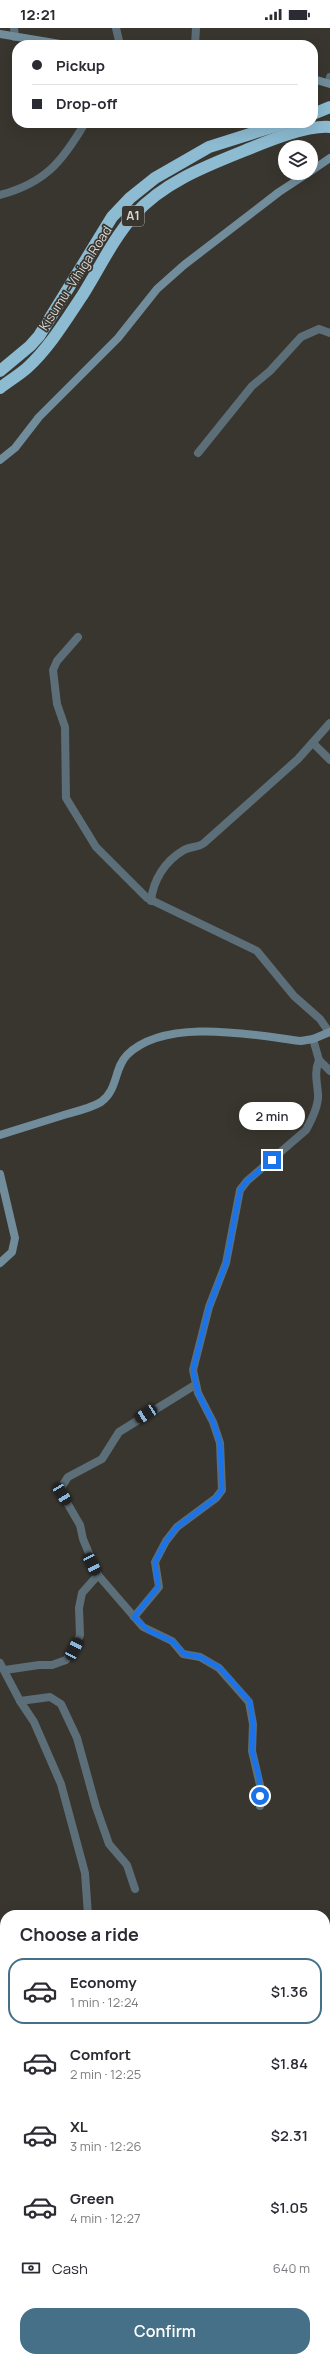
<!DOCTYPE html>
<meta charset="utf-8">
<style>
body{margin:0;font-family:Manrope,sans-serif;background:#f7f7f7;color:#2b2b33;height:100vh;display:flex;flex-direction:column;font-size:15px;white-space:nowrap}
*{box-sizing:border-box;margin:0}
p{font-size:13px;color:#7c7c81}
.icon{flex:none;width:22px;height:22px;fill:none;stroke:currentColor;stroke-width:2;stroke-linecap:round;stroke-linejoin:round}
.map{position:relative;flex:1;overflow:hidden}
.drawer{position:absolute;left:0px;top:1882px;width:330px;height:452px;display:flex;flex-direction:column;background:#fff;border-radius:16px 16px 0 0;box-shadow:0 4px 16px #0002}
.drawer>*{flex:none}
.guide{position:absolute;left:12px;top:12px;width:306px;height:88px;border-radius:16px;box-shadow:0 4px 16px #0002;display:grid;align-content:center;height:88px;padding:0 20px;background:#fff}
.fabs{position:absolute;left:278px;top:112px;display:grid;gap:8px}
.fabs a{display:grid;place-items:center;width:40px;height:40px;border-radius:50%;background:#fff;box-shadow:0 4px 16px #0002;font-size:20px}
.end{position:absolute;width:18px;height:18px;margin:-9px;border:5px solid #1a73e8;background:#fff;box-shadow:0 0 0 2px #fff}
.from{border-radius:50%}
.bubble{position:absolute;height:28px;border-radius:14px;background:#fff;box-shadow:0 4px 16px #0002;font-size:13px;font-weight:600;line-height:28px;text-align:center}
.car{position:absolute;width:12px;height:24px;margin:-12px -6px;border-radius:5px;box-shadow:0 0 3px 1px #0007;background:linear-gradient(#222 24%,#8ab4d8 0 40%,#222 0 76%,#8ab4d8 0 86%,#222 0)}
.guide b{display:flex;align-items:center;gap:14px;height:38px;font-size:15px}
.guide b+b{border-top:1px solid #e1e1e2}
.guide i{width:10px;height:10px;background:#2b2b33}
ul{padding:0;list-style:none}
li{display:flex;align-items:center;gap:12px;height:66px;margin:0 8px 6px;padding:0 12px;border:2px solid transparent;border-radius:16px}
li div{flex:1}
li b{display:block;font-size:15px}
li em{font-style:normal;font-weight:600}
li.selected{border-color:#467088}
li>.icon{width:36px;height:36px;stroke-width:1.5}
h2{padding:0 20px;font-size:18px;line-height:48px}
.pay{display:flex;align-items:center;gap:10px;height:44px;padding:0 20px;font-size:15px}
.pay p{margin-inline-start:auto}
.button{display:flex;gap:8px;margin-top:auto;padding:8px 20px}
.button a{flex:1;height:46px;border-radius:16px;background:#467088;color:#fff;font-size:16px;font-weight:600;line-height:46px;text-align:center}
.status{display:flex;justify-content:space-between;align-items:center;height:28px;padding:0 20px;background:#fff;direction:ltr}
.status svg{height:11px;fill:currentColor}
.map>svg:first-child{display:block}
</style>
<div class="status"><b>12:21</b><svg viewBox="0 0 49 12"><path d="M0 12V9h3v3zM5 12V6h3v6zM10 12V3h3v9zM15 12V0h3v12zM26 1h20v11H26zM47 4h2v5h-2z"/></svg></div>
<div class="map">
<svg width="330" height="2334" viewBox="0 0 330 2334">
<rect width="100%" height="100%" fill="#39362f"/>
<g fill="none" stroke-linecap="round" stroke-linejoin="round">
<!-- street -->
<g stroke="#5c6e78" stroke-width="8">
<path d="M 14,0 L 15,9"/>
<path d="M 116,0 L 120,17"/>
<path d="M 195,17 L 196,0"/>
<path d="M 329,55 L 330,49"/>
<path d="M 0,167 C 45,155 62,134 85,95"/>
<path d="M 198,425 L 252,358 L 270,343 L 301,309 L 319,301 L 330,305"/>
<path d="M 78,609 L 57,633 L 53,642 L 57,676 L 65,699 L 66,770 L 96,819 L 147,870 L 257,923 L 294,968 L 320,991 L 329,1004"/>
<path d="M 313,715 L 330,732"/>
<path d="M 151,873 C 153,852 165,833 184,822 C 191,818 198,820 204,815 L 298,731 L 330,695"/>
<path d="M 313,1011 L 319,1032 L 330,1043"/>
<path d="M 195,1357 L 119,1404 L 102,1431 L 68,1449 L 62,1458 L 62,1466 L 80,1497 L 83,1511 L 98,1547 L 143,1599 L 172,1613 L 183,1626 L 200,1629 L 219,1640 L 249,1674 L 253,1696 L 252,1723 L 260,1757 L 260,1778"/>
<path d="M 134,1589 L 159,1559 L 155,1534 L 166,1513 L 177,1499 L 216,1470 L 222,1462 L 220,1415 L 213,1394 L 198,1365 L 193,1342 L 209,1279 L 226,1235 L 240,1162 L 247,1153 L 306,1102 C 311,1093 319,1077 318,1066 C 317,1053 314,1045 319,1032"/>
<path d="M 0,1635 L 20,1673 L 50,1669 L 61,1676 L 77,1710 L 96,1779 L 109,1816 L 127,1837 L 135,1861"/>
<path d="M 5,1642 L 39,1637 L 52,1637 L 66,1632 L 74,1621 L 80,1607 L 79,1580 L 82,1565 L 98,1547"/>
<path d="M 20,1673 L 34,1694 L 61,1756 L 85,1845 L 88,1887"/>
<path d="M 0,2117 L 4,2100"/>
<path d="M 0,2266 L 5,2266"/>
<path d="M 0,2287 L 5,2294"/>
<path d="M 40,2329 L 41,2334"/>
</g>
<!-- secondary -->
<g stroke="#718d9c" stroke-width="8">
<path d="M 0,6 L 66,17"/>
<path d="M 313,51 L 330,56"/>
<path d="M 311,143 L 330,130"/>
<path d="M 0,432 L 15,420 L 39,389 L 118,310 L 157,261 L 184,237 L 279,164 L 308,145"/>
<path d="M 0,1107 C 22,1100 45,1093 67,1086 C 78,1083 91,1080 101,1074 C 118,1062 114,1040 127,1027 C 165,989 254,1007 301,1013 L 313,1011 L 330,1004"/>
<path d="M 0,1146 L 15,1210 L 12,1224 L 0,1235"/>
</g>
<!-- highway -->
<g stroke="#8dbbd2" stroke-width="12">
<path d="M 313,86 L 330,79"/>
<path d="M 0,343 L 30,318 L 39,308 L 112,189 L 130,170 L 155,150 L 209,119 L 285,95"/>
<path d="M 0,360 C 9,353 19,347 27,340 C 49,320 66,292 82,268 C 99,241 113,211 134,187 C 164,154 206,138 246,122 C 268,113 307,97 330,99"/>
</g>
</g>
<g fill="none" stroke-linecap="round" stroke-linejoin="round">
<!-- route -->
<path stroke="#1a73e8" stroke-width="5" d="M 260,1768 L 259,1749 L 252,1723 L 253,1696 L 250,1674 L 220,1640 L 200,1629 L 184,1626 L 172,1613 L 149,1603 L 134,1589 L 158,1559 L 155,1534 L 166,1513 L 177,1499 L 216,1470 L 222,1462 L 220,1415 L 213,1394 L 198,1365 L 193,1342 L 209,1279 L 226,1235 L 240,1162 L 247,1153 L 272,1132"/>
</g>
<g text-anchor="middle" stroke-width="3.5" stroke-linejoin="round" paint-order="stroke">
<!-- shield labels -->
<rect fill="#39362f" stroke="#a9a7a2" stroke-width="1" x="122" y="178" width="22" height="20" rx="3"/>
<g font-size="12" font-weight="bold" fill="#d9d7d3">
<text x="133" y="192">A1</text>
</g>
<!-- street labels -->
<g font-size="13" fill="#d9d7d3" stroke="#39362f">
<text transform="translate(75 250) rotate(-57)" y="5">Kisumu -Vihiga Road</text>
</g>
</g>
</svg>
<div class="fabs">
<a><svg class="icon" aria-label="layers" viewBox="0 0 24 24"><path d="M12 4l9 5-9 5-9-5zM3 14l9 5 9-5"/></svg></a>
</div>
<i class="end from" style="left:260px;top:1768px"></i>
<i class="end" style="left:272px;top:1132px"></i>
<div class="bubble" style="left:239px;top:1074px;width:66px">2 min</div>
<i class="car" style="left:146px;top:1386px;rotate:237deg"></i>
<i class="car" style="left:62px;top:1466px;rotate:149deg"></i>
<i class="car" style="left:92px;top:1536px;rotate:154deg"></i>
<i class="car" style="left:74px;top:1621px;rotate:27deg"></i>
<div class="guide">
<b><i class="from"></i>Pickup</b>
<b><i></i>Drop-off</b>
</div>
<section class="drawer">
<h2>Choose a ride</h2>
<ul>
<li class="selected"><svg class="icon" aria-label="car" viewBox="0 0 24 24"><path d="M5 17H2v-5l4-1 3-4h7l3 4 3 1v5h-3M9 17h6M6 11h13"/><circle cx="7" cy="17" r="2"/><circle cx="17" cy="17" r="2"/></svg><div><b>Economy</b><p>1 min · 12:24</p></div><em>$1.36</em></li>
<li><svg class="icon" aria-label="car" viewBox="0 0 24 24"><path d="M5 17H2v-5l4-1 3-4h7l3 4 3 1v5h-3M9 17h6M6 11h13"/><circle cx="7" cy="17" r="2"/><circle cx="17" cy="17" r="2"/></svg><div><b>Comfort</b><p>2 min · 12:25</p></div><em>$1.84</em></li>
<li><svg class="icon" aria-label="car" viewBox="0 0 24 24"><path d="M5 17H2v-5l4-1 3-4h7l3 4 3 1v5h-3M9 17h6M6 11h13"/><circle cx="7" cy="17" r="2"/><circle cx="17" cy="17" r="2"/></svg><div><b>XL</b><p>3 min · 12:26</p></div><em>$2.31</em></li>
<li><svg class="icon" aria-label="car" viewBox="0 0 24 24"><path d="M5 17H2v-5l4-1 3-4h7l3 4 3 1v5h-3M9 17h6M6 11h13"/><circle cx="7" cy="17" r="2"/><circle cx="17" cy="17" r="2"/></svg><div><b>Green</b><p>4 min · 12:27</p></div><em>$1.05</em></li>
</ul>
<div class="pay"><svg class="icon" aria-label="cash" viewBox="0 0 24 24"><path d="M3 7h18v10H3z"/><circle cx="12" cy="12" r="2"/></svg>Cash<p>640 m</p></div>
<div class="button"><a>Confirm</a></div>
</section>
</div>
